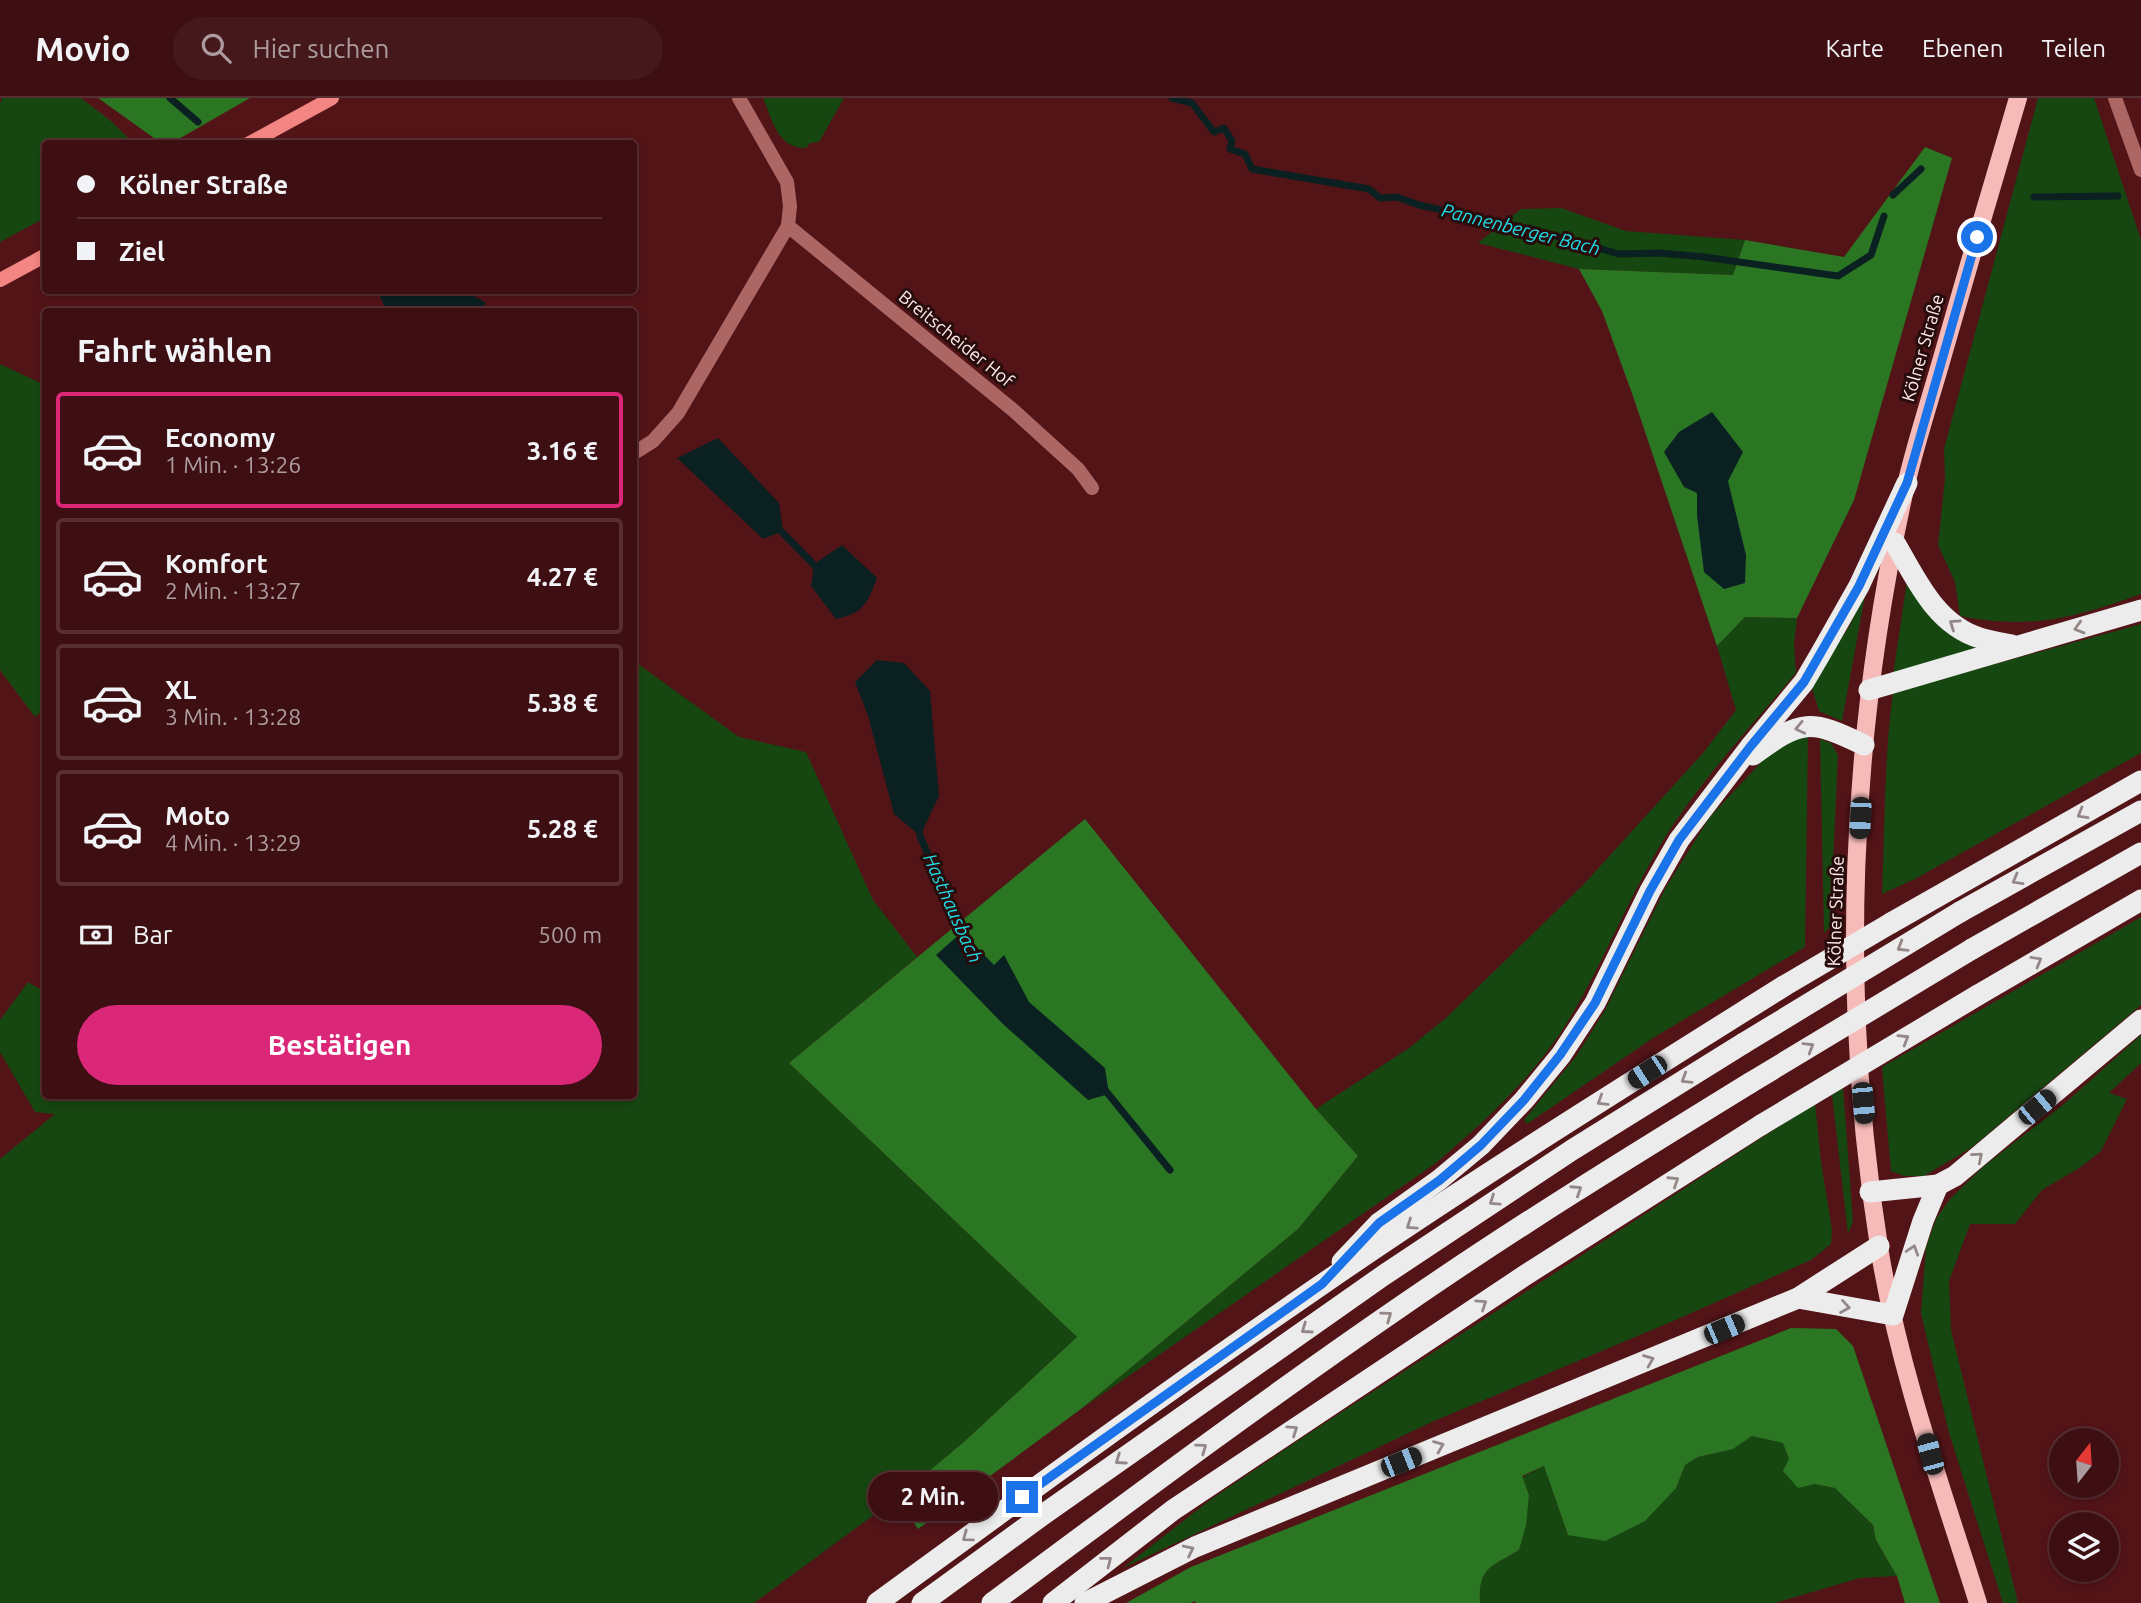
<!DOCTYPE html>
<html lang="de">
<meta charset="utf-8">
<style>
body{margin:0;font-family:Ubuntu,sans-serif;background:#45181b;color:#f1f3f6;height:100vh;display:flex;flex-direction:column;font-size:26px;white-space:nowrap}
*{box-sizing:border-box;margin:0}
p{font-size:23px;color:#ad9c9f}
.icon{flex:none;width:38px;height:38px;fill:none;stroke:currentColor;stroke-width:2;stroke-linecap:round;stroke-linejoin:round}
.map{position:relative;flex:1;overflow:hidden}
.drawer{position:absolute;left:42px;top:210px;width:595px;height:791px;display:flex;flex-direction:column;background:#3e0f12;border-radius:7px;box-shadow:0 4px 10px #0003,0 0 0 2px #572f32}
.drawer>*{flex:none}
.banner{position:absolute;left:42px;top:42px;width:595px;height:154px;border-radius:7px;box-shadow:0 4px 10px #0003,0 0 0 2px #572f32;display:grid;align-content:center;height:154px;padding:0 35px;background:#3e0f12}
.needle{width:46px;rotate:17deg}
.tools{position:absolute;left:2049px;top:1330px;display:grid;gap:14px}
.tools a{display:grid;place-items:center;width:70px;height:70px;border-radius:50%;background:#3e0f12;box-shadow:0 4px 10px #0003,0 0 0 2px #572f32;font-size:35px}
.end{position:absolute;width:32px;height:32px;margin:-16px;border:9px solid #1a73e8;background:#fff;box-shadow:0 0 0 4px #fff}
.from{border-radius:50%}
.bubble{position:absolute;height:49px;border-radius:24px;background:#3e0f12;box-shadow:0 4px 10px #0003,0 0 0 2px #572f32;font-size:23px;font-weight:600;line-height:49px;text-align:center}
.car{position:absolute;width:21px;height:42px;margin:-21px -10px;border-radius:9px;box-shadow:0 0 5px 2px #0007;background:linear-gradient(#222 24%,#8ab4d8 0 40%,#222 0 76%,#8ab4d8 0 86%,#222 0)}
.banner b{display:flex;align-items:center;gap:24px;height:66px;font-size:26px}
.banner b+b{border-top:2px solid #572f32}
.banner i{width:18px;height:18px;background:#f1f3f6}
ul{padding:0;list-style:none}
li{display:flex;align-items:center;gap:21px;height:116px;margin:0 14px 10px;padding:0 21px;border:4px solid #572f32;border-radius:7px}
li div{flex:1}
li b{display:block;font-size:26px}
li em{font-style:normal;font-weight:600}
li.current{border-color:#db2777}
li>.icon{width:63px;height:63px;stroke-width:1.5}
h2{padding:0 35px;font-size:32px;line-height:84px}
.pay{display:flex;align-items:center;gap:18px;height:77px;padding:0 35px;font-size:26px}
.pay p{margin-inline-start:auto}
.action{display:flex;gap:14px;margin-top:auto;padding:14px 35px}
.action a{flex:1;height:80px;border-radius:42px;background:#db2777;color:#fff;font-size:28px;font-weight:600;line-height:80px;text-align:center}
header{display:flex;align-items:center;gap:42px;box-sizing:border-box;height:98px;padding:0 35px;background:#3e0f12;border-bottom:2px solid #572f32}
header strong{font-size:33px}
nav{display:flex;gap:38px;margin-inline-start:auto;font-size:24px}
.search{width:490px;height:63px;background:#45181b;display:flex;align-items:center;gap:18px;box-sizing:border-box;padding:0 24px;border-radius:38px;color:#ad9c9f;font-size:26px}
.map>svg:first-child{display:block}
</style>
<header>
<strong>Movio</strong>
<div class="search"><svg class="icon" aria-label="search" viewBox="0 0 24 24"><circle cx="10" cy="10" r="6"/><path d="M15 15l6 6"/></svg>Hier suchen</div>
<nav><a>Karte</a><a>Ebenen</a><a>Teilen</a></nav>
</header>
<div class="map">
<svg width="2141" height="1505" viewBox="0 0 2141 1505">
<rect width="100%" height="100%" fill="#531418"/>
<!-- green -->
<g fill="#174711">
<path d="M 2,0 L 81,0 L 111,23 L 133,45 L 46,46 L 45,120 L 0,144 L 0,5 Z"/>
<path d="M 763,0 L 844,0 L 819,44 L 810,45 L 806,50 C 777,50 773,23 763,0 Z"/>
<path d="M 2038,0 L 2094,0 L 2141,142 L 2141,496 C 2075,520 2030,532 1960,518 L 1955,484 L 1938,447 L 1945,381 L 1944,351 Z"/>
<path d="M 1561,110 L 1626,133 L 1745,142 L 1733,177 L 1579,171 L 1478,145 L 1521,111 Z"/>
<path d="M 0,266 L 45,287 L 46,609 L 35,619 L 0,572 Z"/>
<path d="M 1907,483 C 1930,526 1944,530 1986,551 L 1893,577 Z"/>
<path d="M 1866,492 L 1842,623 L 1819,613 L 1811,587 L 1850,527 Z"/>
<path d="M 1745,519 L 1797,520 L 1794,546 L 1796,575 C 1748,632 1696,687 1658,751 C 1623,811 1599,876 1561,934 C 1527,985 1482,1026 1436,1065 L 1081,1311 L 1298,1131 L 1358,1058 L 1316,1011 L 1409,950 L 1447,919 L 1583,787 L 1703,655 L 1736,612 L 1717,548 Z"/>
<path d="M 2141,526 L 2141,655 L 1915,781 L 1882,796 C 1885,728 1884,661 1893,594 Z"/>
<path d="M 634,563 L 739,639 L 806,654 L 873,802 L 917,859 L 789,965 L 1077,1239 L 965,1343 L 897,1400 L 754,1505 L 0,1505 L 0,1061 L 55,1016 L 35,1014 L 0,954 L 0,922 L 28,884 L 45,894 L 46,998 L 634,998 Z"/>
<path d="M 1808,638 L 1805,849 L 1653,940 L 1527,1026 L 1524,1022 L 1577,957 L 1605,912 L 1665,791 L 1709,720 L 1766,659 L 1791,643 Z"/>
<path d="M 1820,641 L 1831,645 L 1838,657 L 1830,829 L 1824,835 Z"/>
<path d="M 2141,819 L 2141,907 L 1971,1050 L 1924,1078 L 1904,1078 L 1891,1073 L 1882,969 Z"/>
<path d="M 2141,937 L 2141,965 L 2109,995 L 2127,1001 L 2101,1053 L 2081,1069 L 2042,1092 L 2015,1126 L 1970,1126 L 1949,1183 L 1951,1232 L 2018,1505 L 2003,1505 L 1949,1335 L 1921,1215 L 1926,1149 L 1937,1119 L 1950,1101 L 1984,1068 L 2064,1006 Z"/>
<path d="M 1843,990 L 1853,1123 L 1848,1136 L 1832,997 Z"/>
<path d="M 1815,1005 L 1821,1064 L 1832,1132 L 1831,1146 L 1811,1162 L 1671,1224 L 1434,1323 L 1123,1470 L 1210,1402 L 1299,1342 Z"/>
<path d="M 1752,1338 L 1783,1344 L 1789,1361 L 1814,1386 L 1835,1390 L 1873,1427 L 1876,1442 L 1897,1478 L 1860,1480 L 1775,1505 L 1480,1505 C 1478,1469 1491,1469 1519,1452 L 1529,1397 L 1522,1379 L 1544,1368 L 1568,1437 L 1676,1390 L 1685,1367 L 1698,1359 L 1732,1351 Z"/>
</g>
<!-- forest -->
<g fill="#2b7623">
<path d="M 98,0 L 250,0 L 170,46 L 161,45 Z"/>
<path d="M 1925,49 L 1952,60 L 1854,402 L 1797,520 L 1745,519 L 1717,548 L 1633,298 L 1602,213 L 1579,171 L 1733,177 L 1745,142 L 1844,159 Z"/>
<path d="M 1085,721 L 1316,1011 L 1358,1058 L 1298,1131 L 1081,1311 L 918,1431 L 897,1400 L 965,1343 L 1077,1239 L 789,965 Z"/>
<path d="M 1791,1230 L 1836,1231 L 1853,1248 L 1940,1505 L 1905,1505 L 1897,1478 L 1876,1442 L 1873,1427 L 1835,1390 L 1814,1386 L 1798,1390 L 1783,1373 L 1789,1361 L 1783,1345 L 1752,1338 L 1733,1351 L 1698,1359 L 1685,1367 L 1676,1390 L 1645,1423 L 1605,1443 L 1568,1437 L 1544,1368 L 1522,1378 L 1529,1397 L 1526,1427 L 1519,1452 C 1491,1469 1478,1469 1480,1505 L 1196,1505 L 1194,1503 L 1191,1505 L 1126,1505 L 1191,1469 Z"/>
</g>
<!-- water -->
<g fill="#0a2021">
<path d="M 381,193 L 465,193 L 486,205 L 480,213 L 390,213 L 386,212 L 379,196 Z"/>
<path d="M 1712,314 L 1743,354 L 1728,383 L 1746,457 L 1745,485 L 1724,491 L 1704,474 L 1697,417 L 1697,395 L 1684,389 L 1664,354 L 1679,334 Z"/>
<path d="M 718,340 L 779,405 L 783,433 L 763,441 L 677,360 Z"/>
<path d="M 842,447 L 877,480 C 867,506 864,515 836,521 L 811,488 L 814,466 Z"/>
<path d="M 877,562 L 904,565 L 930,593 L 939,698 L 920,738 L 894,716 L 868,618 L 855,584 Z"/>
<path d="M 962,834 L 994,867 L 1004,857 L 1029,904 L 1105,970 L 1109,996 L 1088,1002 L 1003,926 L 936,857 Z"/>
</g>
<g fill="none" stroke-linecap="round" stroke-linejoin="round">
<!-- stream -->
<g stroke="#0a2021" stroke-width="7">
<path d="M 170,0 L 198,24"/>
<path d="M 1172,0 L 1192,5 L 1214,34 L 1224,30 L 1232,43 L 1230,51 L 1245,56 L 1252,71 L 1369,91 L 1380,100 L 1397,99 L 1419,107 L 1535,132 L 1619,156 L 1660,155 L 1704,159 L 1838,178 L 1871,157 L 1884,118"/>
<path d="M 1893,97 L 1921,71"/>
<path d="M 2034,99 L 2118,98"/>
<path d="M 776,428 L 819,472"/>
<path d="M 919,729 L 920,738 L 965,841"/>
<path d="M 1105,992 L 1170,1072"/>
</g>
<!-- street -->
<g stroke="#ac6765" stroke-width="14">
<path d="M 739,0 L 787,84 L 790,108 L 788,128 L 1013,312 L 1078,371 L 1092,390"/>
<path d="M 2115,0 L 2141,72"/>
<path d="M 634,355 L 653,343 L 678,315 L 788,128"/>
</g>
<!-- secondary -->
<g stroke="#f38583" stroke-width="14">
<path d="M 248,46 L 332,0"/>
<path d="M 0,182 L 46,157"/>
</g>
<!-- primary -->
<path stroke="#f6bbb9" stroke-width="18" d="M 1978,1505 C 1942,1390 1900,1275 1880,1155 C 1839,901 1849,637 1906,387 C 1916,344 1930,302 1942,260 C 1967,173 1992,87 2018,0"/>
<!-- highway -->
<g stroke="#ececec" stroke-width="21">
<path d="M 1895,445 C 1916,481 1936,527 1980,540 C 1990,543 2002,545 2012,547"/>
<path d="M 1869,592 L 2141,512"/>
<path d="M 1753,657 C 1802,621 1810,621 1864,647"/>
<path d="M 1960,814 L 2141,713"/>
<path d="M 1891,825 L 2141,683"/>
<path d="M 1972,851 L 2141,755"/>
<path d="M 1978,897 L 2141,802"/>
<path d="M 1870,1094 L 1938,1087 L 1955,1078 L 2141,922"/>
<path d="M 1342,1164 L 1379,1125 L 1439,1082 L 1481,1047 L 1524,1002 L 1561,957 L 1595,905 L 1650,793 L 1679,742 L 1750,649 L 1804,584 L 1821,555 L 1859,488 L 1907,385"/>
<path d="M 1798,1200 L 1893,1217 L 1923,1123 L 1938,1087"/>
<path d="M 877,1505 C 1024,1398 1171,1290 1321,1187 C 1472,1083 1628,986 1784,888"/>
<path d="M 922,1505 L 1044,1416 L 1384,1177 L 1572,1052 L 1744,945"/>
<path d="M 992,1505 C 1128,1404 1263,1303 1403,1207 C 1516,1129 1633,1057 1750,985"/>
<path d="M 1053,1505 L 1173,1412 L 1527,1176 L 1761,1027"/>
<path d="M 1085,1505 L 1195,1449 L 1798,1200 L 1879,1148"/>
</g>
<!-- highway-bridge -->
<g stroke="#ececec" stroke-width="21">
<path d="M 1784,888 L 1891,825"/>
<path d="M 1744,945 L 1960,814"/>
<path d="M 1750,985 L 1972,851"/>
<path d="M 1761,1027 L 1978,897"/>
</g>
</g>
<!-- one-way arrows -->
<defs><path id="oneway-chevron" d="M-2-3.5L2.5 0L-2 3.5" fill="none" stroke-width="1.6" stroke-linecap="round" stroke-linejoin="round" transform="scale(1.75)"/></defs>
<g stroke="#948787">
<use href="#oneway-chevron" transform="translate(1954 526) rotate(-146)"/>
<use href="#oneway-chevron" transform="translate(2079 530) rotate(164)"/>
<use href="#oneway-chevron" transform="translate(1800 630) rotate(168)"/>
<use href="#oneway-chevron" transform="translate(2082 716) rotate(150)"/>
<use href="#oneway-chevron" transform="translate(2017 782) rotate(151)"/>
<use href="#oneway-chevron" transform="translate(1902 849) rotate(149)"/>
<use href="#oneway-chevron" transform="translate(2037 863) rotate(-30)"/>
<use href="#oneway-chevron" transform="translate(1904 941) rotate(-31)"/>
<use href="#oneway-chevron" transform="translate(1809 949) rotate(-31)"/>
<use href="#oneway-chevron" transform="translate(1686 981) rotate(148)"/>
<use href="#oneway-chevron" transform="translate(1602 1003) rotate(148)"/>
<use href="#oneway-chevron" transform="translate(1978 1059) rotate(-40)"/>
<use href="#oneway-chevron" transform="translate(1674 1083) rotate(-33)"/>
<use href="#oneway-chevron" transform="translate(1577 1092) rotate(-33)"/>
<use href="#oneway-chevron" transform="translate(1494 1103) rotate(146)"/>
<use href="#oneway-chevron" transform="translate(1411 1127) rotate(146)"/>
<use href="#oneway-chevron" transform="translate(1913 1152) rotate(-72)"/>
<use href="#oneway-chevron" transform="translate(1482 1206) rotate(-34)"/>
<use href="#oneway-chevron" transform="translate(1845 1209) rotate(9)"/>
<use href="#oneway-chevron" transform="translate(1387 1218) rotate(-36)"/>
<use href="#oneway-chevron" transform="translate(1306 1231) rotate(145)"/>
<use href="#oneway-chevron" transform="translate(1649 1262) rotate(-22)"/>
<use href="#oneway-chevron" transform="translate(1293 1332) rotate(-34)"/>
<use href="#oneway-chevron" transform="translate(1439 1348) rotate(-22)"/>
<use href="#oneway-chevron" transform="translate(1202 1350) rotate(-36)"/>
<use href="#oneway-chevron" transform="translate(1120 1362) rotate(145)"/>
<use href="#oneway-chevron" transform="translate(967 1439) rotate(144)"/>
<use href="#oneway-chevron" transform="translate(1189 1452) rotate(-26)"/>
<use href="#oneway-chevron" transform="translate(1107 1463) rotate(-38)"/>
</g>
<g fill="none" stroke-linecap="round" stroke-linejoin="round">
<!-- route -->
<path stroke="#1a73e8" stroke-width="9" d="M 1022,1399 L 1322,1186 L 1379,1125 L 1440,1082 L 1481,1047 L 1524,1002 L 1560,957 L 1595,905 L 1650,793 L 1679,742 L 1750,649 L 1804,584 L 1859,488 L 1907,385 L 1977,139"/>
</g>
<g text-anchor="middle" stroke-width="6" stroke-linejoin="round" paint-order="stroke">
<!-- street labels -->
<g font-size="18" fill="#fcebea" stroke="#280c0c">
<text transform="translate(956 241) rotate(39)" y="6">Breitscheider Hof</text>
<text transform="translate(1923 250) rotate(-74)" y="6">Kölner Straße</text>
<text transform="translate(1836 813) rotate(-88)" y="6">Kölner Straße</text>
</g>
<!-- water labels -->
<g font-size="19" font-style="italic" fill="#1fdce8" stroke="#280c0c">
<text transform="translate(1521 131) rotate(14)" y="7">Pannenberger Bach</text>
<text transform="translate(953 810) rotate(66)" y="7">Hasthausbach</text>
</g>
</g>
</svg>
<div class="tools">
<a><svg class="needle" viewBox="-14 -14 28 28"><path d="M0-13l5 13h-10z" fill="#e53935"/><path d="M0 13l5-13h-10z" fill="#ad9c9f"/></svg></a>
<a><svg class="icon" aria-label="layers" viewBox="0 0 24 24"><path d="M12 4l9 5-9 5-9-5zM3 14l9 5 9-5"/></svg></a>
</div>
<i class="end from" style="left:1977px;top:139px"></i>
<i class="end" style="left:1022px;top:1399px"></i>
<div class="bubble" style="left:868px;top:1374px;width:130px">2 Min.</div>
<i class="car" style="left:1860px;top:720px;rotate:183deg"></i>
<i class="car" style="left:1647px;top:974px;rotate:237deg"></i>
<i class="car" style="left:1863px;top:1005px;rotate:175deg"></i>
<i class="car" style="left:2037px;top:1009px;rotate:50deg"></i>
<i class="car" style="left:1724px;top:1231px;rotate:67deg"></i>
<i class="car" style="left:1930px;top:1356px;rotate:345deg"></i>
<i class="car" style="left:1401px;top:1364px;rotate:68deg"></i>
<div class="banner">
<b><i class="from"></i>Kölner Straße</b>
<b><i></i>Ziel</b>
</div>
<section class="drawer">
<h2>Fahrt wählen</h2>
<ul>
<li class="current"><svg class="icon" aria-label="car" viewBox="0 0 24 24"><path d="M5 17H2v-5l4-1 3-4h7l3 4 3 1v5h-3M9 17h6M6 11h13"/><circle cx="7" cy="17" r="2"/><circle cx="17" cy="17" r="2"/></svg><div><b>Economy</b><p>1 Min. · 13:26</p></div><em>3.16 €</em></li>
<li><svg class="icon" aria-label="car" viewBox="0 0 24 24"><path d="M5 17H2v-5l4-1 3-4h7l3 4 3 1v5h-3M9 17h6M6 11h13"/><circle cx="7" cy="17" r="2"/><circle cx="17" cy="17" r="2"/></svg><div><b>Komfort</b><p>2 Min. · 13:27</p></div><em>4.27 €</em></li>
<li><svg class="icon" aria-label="car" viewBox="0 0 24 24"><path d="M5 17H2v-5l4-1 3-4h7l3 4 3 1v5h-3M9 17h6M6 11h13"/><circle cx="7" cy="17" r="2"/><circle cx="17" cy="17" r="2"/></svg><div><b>XL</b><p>3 Min. · 13:28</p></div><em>5.38 €</em></li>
<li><svg class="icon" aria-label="car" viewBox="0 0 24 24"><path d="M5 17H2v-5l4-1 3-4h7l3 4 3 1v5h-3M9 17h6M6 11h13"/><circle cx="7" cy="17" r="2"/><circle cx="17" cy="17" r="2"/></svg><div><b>Moto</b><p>4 Min. · 13:29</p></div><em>5.28 €</em></li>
</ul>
<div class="pay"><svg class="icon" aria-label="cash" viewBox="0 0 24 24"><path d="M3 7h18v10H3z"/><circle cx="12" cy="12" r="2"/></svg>Bar<p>500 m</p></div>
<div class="action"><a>Bestätigen</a></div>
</section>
</div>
